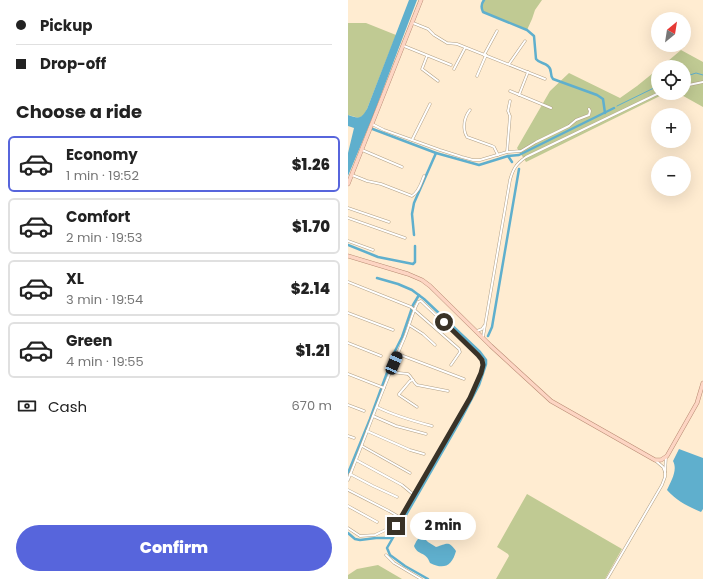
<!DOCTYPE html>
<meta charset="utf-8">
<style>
body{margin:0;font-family:Poppins,sans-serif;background:#f6f6f6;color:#222;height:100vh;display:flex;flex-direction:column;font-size:15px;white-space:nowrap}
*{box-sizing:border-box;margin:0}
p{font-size:13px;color:#767676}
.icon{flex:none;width:22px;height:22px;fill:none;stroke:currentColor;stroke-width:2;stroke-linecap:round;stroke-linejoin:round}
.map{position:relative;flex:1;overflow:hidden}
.sheet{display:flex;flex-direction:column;background:#fff;width:348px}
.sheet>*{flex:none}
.banner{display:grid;align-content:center;height:88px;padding:0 16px;background:#fff}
.needle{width:26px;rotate:30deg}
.buttons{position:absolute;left:303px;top:12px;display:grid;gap:8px}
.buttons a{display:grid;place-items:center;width:40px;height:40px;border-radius:50%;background:#fff;box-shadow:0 4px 16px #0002;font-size:20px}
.end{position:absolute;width:18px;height:18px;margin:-9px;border:5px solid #393227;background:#fff;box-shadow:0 0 0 2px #fff}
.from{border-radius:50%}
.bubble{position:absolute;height:28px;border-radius:14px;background:#fff;box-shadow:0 4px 16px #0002;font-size:13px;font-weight:800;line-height:28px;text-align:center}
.car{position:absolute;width:12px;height:24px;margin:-12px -6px;border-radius:5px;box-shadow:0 0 3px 1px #0007;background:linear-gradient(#222 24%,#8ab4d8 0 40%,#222 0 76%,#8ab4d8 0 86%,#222 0)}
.banner b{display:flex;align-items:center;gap:14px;height:38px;font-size:15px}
.banner b+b{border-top:1px solid #e0e0e0}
.banner i{width:10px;height:10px;background:#222}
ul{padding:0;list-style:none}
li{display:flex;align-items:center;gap:12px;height:56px;margin:0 8px 6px;padding:0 8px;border:2px solid #e0e0e0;border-radius:6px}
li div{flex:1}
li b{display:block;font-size:15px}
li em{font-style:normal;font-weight:800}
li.on{border-color:#5765dc}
li>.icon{width:36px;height:36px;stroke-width:1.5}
h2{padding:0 16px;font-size:18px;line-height:48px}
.pay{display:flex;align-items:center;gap:10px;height:44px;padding:0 16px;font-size:15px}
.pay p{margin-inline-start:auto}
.primary-button{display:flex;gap:8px;margin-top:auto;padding:8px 16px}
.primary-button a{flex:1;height:46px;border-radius:24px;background:#5765dc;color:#fff;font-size:16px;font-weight:800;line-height:46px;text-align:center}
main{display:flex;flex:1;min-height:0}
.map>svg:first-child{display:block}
</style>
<main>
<section class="sheet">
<div class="banner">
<b><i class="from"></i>Pickup</b>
<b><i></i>Drop-off</b>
</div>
<h2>Choose a ride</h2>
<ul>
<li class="on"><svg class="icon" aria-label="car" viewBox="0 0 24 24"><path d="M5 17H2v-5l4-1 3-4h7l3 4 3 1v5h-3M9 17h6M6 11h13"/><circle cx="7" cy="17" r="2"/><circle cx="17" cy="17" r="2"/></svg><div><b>Economy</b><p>1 min · 19:52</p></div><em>$1.26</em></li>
<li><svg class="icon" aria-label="car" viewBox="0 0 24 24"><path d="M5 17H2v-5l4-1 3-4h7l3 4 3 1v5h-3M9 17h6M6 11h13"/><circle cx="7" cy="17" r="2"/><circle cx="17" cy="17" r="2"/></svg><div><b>Comfort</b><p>2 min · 19:53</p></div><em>$1.70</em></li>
<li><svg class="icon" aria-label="car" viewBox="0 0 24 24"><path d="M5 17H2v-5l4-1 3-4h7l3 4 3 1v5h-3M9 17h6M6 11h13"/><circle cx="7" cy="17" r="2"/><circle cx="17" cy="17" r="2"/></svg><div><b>XL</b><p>3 min · 19:54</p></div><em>$2.14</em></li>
<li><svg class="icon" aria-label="car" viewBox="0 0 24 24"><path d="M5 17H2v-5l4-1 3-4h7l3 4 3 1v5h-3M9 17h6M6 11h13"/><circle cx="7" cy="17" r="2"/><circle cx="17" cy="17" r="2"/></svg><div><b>Green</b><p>4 min · 19:55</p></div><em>$1.21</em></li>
</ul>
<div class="pay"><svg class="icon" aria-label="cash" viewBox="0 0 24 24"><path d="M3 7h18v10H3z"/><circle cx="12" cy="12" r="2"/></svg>Cash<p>670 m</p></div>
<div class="primary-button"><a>Confirm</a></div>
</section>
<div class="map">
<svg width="355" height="579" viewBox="0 0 355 579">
<rect width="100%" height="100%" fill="#ffecd1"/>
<!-- green -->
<g fill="#c0ca93">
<path d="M 136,0 L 194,0 L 187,10 L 184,19 L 179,30 L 135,12 C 133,8 133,4 136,0 Z"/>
<path d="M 0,23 L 18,23 L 48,35 L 19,109 L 16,115 L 11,118 L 0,115 Z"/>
<path d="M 333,50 L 355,62 L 355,107 L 330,93 L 336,93 L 336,67 L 313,67 Z"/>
<path d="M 310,69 L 310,93 L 318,93 L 178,162 L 169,148 L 202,91 L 221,73 L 272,98 L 289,86 Z"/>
<path d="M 179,494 L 274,549 L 257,579 L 148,579 L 161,556 L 160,554 L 149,547 Z"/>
<path d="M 30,565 L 54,579 L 0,579 L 0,575 L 9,569 Z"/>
</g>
<!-- water -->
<g fill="#5fafcd">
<path d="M 61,0 L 69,0 L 25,116 L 0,176 L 0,153 L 6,128 L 0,126 L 0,115 C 11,119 13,119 19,109 Z"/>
<path d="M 331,449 L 355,458 L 355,509 L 353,512 C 339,506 329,501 319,490 C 323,481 330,470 325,461 Z"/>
<path d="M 74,536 L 80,542 L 88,547 C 99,544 100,540 108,551 C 104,566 96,570 82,563 C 78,551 70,556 66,546 C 68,542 70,537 74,536 Z"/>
</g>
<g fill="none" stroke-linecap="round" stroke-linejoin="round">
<!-- stream -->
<g stroke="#5fafcd" stroke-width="1">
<path d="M 336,77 L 348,73 L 355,75"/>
<path d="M 269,106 L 310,86"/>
</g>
<!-- canal -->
<g stroke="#5fafcd" stroke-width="2.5">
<path d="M 136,0 C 133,4 133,8 135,12 L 179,30 L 186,36 L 188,59 C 192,64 196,62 200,66 C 205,70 201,74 205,79 L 249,95 L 255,99 L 257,113"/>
<path d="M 22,128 L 88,153 L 131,165 L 160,156 L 171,155 L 266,108"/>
<path d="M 160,156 L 164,162"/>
<path d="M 66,235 L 64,214 L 66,203 L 88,153"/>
<path d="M 0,245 L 30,257 L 65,264 L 67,262 L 67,246"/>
<path d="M 29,278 L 50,284 L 64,290 L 76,299 L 132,352 L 138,360 L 138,364 L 131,385 L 112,421 L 39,548 L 42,555 L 57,566 L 80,579"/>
<path d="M 140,336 L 144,327 L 171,169"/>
<path d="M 0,473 L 22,419 L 47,351 L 54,337 L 65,305 L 71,295"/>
<path d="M 0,533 L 7,539 L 12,540 L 28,538 L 44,538"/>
</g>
<defs>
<g id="minor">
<path d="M 65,23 L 80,29 L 86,35 L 99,43 L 109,44 L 197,79"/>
<path d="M 56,46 L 103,65"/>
<path d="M 136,55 L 149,31"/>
<path d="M 79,56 L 74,69 L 90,81"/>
<path d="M 161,64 L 177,41"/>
<path d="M 106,69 L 117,48"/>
<path d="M 129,76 L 138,55"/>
<path d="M 336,86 L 355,82"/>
<path d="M 162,91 L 203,108"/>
<path d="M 171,95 L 180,72"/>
<path d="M 122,110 C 116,117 114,129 119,137 L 144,146 L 146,147 L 150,155"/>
<path d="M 24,124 L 36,130 L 92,150 L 114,157 L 125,160 L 132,160 L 159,152 L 173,151 L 188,142 L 221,126 L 228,120 L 241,115 L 242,111 L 241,109"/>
<path d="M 64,140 L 82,104"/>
<path d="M 14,150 L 54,167"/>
<path d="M 159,152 L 162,116 L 160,111 L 162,101"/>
<path d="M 4,175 L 19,181 L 33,184 L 64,196 C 71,192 73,183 76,176"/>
<path d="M 0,208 L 41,222"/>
<path d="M 0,218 L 57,238"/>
<path d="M 0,241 L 25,250"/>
<path d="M 0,282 L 63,307 L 111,349 L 112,352 L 103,365"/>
<path d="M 0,313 L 45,330"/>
<path d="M 61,325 L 75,334 L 87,345"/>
<path d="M 129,331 L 134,329 L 136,326"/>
<path d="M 135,337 L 162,180 C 165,169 168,164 178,157 L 311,93"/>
<path d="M 0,343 L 33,356"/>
<path d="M 50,354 L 116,379"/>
<path d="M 42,372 L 60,374 C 64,377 65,382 69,385 L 100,391"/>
<path d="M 0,374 L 36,388"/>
<path d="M 65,380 L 62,381 L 51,394 L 51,395 L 69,407"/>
<path d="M 0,405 L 16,411"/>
<path d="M 29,407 C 47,416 65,421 84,426"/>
<path d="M 25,416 L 48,426 L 78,434"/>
<path d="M 19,431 L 62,450 L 76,454"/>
<path d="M 0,436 L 6,438"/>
<path d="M 14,446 L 62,473"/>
<path d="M 8,460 L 54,485 L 66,495"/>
<path d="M 308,461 L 315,467 L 317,472 L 318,457"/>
<path d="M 2,474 L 25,486 L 49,497"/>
<path d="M 0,480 C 19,433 36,385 56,339 C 61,327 64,313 70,302 L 73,301 L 130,355 L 134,360 L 135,365 L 133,373 L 122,398 L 48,525 L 27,535 L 12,536 L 0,528"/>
<path d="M 0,490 L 41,511 L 53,518"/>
<path d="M 0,506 L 29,522"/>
<path d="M 38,555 L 46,563 L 73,579"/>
<path d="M 259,579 L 314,485 L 317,477 L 317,472"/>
</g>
<g id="primary">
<path d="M 0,184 L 73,0"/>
<path d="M 0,256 L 60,274 L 74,280 L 82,286 L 143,346 L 203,401 L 307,460 L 313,460 L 319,456 L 349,403 L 355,383"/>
</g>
</defs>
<!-- minor casing -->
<use href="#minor" stroke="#b1a087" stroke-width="3"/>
<!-- primary casing -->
<use href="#primary" stroke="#b88a72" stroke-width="4.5"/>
<!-- minor -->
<use href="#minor" stroke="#fff" stroke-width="2"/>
<!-- primary -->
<use href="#primary" stroke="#fdd5c3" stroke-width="3.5"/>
</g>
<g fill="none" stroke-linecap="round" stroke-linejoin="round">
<!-- route -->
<path stroke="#393227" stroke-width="5" d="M 48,526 L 122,398 L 133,373 L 135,365 L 134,360 L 130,355 L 96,322"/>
</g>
</svg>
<div class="buttons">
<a><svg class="needle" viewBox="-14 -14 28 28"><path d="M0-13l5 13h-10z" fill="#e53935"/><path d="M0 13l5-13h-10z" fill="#767676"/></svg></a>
<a><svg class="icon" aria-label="locate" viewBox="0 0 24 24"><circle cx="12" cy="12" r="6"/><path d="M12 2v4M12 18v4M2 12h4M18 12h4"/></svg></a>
<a>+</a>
<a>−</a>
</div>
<i class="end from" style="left:96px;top:322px"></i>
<i class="end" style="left:48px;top:526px"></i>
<div class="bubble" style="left:62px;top:512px;width:66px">2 min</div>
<i class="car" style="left:46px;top:363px;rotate:23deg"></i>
</div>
</main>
